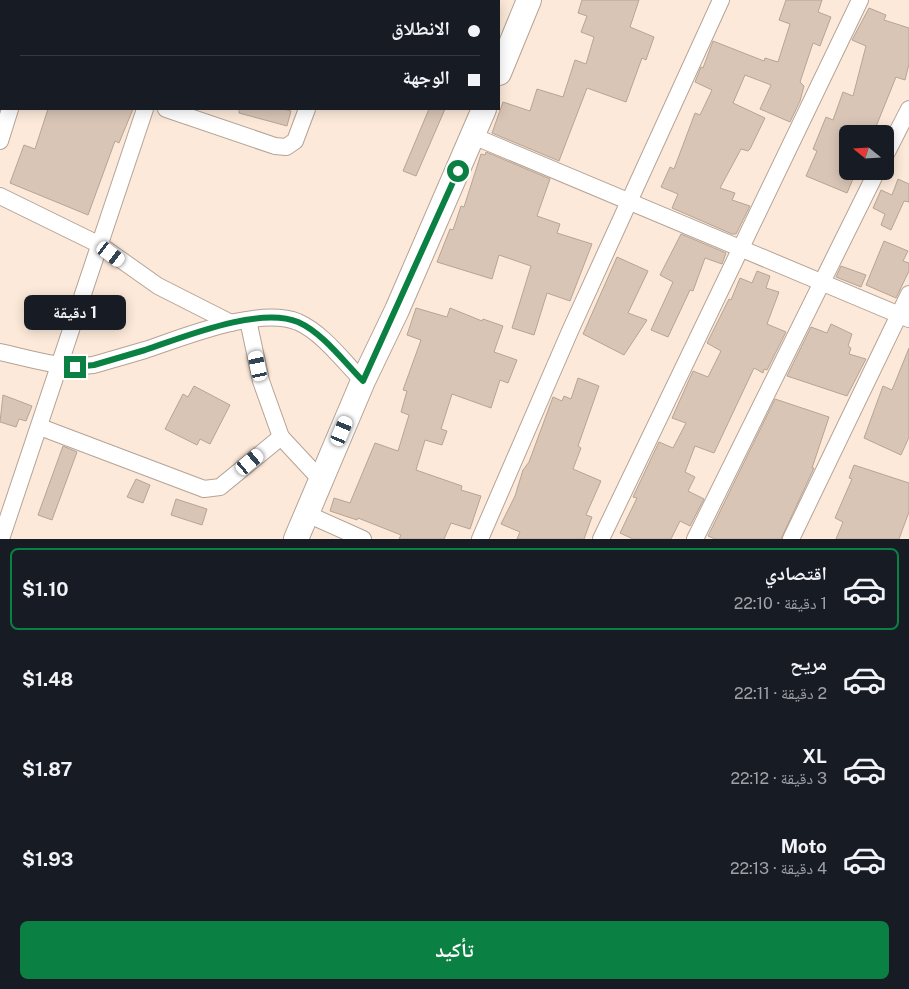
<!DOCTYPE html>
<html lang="ar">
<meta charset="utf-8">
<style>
body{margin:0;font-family:"Public Sans","Noto Naskh Arabic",sans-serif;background:#20242c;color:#f1f3f6;direction:rtl;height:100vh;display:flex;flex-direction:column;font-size:19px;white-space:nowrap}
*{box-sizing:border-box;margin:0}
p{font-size:16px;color:#9ea1a6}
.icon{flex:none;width:28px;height:28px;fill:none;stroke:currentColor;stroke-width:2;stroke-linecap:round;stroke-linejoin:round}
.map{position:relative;height:539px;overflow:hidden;direction:ltr}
.panel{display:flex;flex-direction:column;background:#171b24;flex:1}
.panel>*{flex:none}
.top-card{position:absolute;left:0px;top:0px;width:500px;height:110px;box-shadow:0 2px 12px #0003;direction:rtl;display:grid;align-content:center;height:110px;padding:0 20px;background:#171b24}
.needle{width:32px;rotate:288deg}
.tools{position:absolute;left:839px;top:125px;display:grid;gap:10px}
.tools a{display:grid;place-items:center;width:55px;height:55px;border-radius:8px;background:#171b24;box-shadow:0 2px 12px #0003;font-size:25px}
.end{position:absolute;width:22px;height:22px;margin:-11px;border:6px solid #0b8043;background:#fff;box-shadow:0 0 0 2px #fff}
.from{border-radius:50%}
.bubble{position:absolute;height:35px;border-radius:8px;background:#171b24;box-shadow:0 2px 12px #0003;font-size:16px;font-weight:700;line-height:35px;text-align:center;direction:rtl}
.car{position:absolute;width:15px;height:30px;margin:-15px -8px;border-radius:6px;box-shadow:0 0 4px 1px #0007;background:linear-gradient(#fff 24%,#345 0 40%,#fff 0 76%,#345 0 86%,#fff 0)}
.top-card b{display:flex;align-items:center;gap:18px;height:48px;font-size:19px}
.top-card b+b{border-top:1px solid #363941}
.top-card i{width:12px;height:12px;background:#f1f3f6}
ul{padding:9px 0 0;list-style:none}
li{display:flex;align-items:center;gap:15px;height:82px;margin:0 10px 8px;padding:0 10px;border:2px solid transparent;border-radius:8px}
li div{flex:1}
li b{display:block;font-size:19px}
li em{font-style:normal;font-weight:700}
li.on{border-color:#0b8043}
li>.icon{width:45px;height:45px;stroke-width:1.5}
.cta{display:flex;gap:10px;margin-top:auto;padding:10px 20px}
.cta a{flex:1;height:58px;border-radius:8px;background:#0b8043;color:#fff;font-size:20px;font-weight:700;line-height:58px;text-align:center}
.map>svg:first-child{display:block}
</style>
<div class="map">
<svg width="909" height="539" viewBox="0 0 909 539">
<rect width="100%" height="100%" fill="#fce9d9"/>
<!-- building -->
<g fill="#d8c5b6" stroke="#b6a495">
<path d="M 582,0 L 639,0 L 630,27 L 654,37 L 646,60 L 642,58 L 626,102 L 587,88 L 559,161 L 492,133 L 503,102 L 530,111 L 537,89 L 563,97 L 575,60 L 586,64 L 594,37 L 581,32 L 587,16 L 578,13 Z"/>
<path d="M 786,0 L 822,0 L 818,12 L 831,17 L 820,46 L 813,43 L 800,82 L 804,86 L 800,101 L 790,122 L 760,109 L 771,85 L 745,75 L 733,103 L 765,118 L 750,149 L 748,151 L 741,149 L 720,188 L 735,193 L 732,200 L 750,206 L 736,234 L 732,234 L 672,208 L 678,194 L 661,187 L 670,167 L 674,169 L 695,113 L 700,115 L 712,90 L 695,82 L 701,67 L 703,68 L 713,41 L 764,61 L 765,58 L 778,62 L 790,24 L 779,20 Z"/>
<path d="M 869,8 L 886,15 L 884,20 L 909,28 L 909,64 L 905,80 L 896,77 L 873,134 L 848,134 L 848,171 L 856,172 L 847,193 L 806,176 L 817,151 L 813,149 L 826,117 L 833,120 L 843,92 L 853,96 L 866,46 L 852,40 Z"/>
<path d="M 48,109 L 133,109 L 119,143 L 115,141 L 88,215 L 10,183 L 24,145 L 35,149 Z"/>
<path d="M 239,109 L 283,109 L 291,111 L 287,126 L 239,113 Z"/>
<path d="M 429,109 L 445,109 L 416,176 L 403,171 Z"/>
<path d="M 486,152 L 550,179 L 537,216 L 560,224 L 557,233 L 592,244 L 570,301 L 547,293 L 534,335 L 512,328 L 531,266 L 499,255 L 492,279 L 437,262 L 450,229 L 453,230 L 461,206 L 464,207 L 481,154 L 485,155 Z"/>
<path d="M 898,179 L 909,184 L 909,202 L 904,201 L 891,230 L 881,225 L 885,214 L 873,208 L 881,190 L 892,195 Z"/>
<path d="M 681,234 L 726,253 L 722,264 L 705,258 L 693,291 L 690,290 L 668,337 L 651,330 L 673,282 L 660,275 Z"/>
<path d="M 884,241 L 908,251 L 903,261 L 909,263 L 909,271 L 896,298 L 866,285 Z"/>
<path d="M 617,257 L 648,271 L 628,313 L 647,320 L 624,355 L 583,334 Z"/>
<path d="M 841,266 L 866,275 L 861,287 L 836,277 Z"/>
<path d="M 757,271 L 770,276 L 766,288 L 779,292 L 767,324 L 786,332 L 767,370 L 764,369 L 763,373 L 754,368 L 714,453 L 695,446 L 685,472 L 695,477 L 688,491 L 704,499 L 690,526 L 680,521 L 671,539 L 633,539 L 620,533 L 637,498 L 633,497 L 659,442 L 673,448 L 686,423 L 672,418 L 693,371 L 708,377 L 721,351 L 707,343 L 729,299 L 731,300 L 740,278 L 752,283 Z"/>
<path d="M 416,308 L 447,317 L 450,308 L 482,321 L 483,319 L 503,326 L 494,352 L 517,360 L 508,383 L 500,380 L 491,408 L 452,394 L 441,429 L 447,431 L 442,445 L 425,440 L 416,470 L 462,486 L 461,490 L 481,496 L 470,529 L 451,523 L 444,539 L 399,539 L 401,535 L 358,518 L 357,520 L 330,511 L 334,498 L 350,503 L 375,443 L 398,451 L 409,415 L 401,412 L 407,391 L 403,390 L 421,340 L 407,335 Z"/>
<path d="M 831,324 L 852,334 L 848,346 L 851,348 L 849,354 L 866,359 L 847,396 L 787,376 L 811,327 L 827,333 Z"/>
<path d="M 909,348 L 909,437 L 901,455 L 864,438 L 883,386 L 892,390 Z"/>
<path d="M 578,378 L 599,386 L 578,446 L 581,448 L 573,469 L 601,481 L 586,515 L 592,517 L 584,539 L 517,539 L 520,532 L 501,524 L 515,496 L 523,470 L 529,462 L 553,397 L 562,401 L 564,396 L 571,399 Z"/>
<path d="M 194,386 L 230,405 L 210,444 L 200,439 L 197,445 L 165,429 L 183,394 L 188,397 Z"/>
<path d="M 3,395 L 32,406 L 26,421 L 19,419 L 16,427 L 0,422 Z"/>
<path d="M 775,399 L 829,417 L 812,468 L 814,468 L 781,539 L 715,539 L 708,536 Z"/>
<path d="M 63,446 L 77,452 L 52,520 L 38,515 Z"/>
<path d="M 854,465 L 909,483 L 909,512 L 899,539 L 836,539 L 843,522 L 835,518 L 852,479 L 849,478 Z"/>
<path d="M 136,479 L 150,485 L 143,503 L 127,497 Z"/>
<path d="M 176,499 L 207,509 L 202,525 L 171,515 Z"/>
</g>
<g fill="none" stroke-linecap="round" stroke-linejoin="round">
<defs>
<g id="street">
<path d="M 44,1 L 44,0"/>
<path d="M 180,1 L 180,0"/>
<path d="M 339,1 L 340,0"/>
<path d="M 166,109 L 275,146 L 286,147 L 295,141 L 307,109"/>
<path d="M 473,136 L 909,319"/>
<path d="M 0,141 L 10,109"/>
<path d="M 885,156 L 909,109"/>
<path d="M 0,196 L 100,245 L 158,286 L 231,323"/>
<path d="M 248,320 L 261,381 L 281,437 L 321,480"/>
<path d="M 0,352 C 32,359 61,369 93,365 C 111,360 128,355 145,350 C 184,337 259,306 298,322 C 323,333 344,362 363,381"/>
<path d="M 40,427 L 204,489 L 220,487 L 281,437"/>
<path d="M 307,514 L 363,539"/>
<path d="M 1,539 L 145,109"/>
<path d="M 480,539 L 570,331 L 721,0"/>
<path d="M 601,539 L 860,0"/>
<path d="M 695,539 L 877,171"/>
<path d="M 791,539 L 909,294"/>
</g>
<g id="secondary">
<path d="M 499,73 L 529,0"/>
<path d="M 296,539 L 363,381 L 397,310 L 484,109"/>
</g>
</defs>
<!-- street casing -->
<use href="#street" stroke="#b5a395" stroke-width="18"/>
<!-- secondary casing -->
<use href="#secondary" stroke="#b5a395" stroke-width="26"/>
<!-- street -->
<use href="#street" stroke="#fff" stroke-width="16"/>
<!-- secondary -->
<use href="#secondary" stroke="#fff" stroke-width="24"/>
</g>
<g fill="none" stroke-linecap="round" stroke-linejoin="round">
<!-- route -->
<path stroke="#0b8043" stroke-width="6" d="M 75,367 L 94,365 C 111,360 128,355 145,350 C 184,337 259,306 298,322 C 323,333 344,362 363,381 L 458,171"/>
</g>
</svg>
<div class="tools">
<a><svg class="needle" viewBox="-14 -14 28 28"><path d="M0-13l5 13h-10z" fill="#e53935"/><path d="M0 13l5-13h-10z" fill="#9ea1a6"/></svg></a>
</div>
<i class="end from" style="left:458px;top:171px"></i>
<i class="end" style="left:75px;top:367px"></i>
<div class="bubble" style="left:24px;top:295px;width:102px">1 دقيقة</div>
<i class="car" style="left:111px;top:254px;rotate:127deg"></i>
<i class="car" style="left:258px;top:366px;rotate:348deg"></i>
<i class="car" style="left:342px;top:431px;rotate:23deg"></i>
<i class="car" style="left:250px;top:462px;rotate:50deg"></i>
<div class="top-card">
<b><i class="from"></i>الانطلاق</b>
<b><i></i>الوجهة</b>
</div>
</div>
<section class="panel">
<ul>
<li class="on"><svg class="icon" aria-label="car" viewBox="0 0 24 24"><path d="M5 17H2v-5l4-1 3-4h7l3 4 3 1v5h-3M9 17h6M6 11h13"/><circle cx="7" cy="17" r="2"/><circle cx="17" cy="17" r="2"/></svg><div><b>اقتصادي</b><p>1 دقيقة · 22:10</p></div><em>$1.10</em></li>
<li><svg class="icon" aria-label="car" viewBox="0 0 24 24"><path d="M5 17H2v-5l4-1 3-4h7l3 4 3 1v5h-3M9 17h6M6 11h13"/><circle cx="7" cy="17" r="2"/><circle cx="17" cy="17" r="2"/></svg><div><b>مريح</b><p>2 دقيقة · 22:11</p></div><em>$1.48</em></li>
<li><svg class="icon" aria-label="car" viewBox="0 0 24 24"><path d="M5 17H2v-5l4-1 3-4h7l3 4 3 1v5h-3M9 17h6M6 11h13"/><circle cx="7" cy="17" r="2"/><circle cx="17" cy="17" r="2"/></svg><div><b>XL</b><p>3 دقيقة · 22:12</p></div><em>$1.87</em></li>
<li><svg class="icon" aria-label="car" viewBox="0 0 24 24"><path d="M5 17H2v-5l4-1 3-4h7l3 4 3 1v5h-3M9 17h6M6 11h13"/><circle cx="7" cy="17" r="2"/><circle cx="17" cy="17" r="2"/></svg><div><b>Moto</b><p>4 دقيقة · 22:13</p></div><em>$1.93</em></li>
</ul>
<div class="cta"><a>تأكيد</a></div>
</section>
